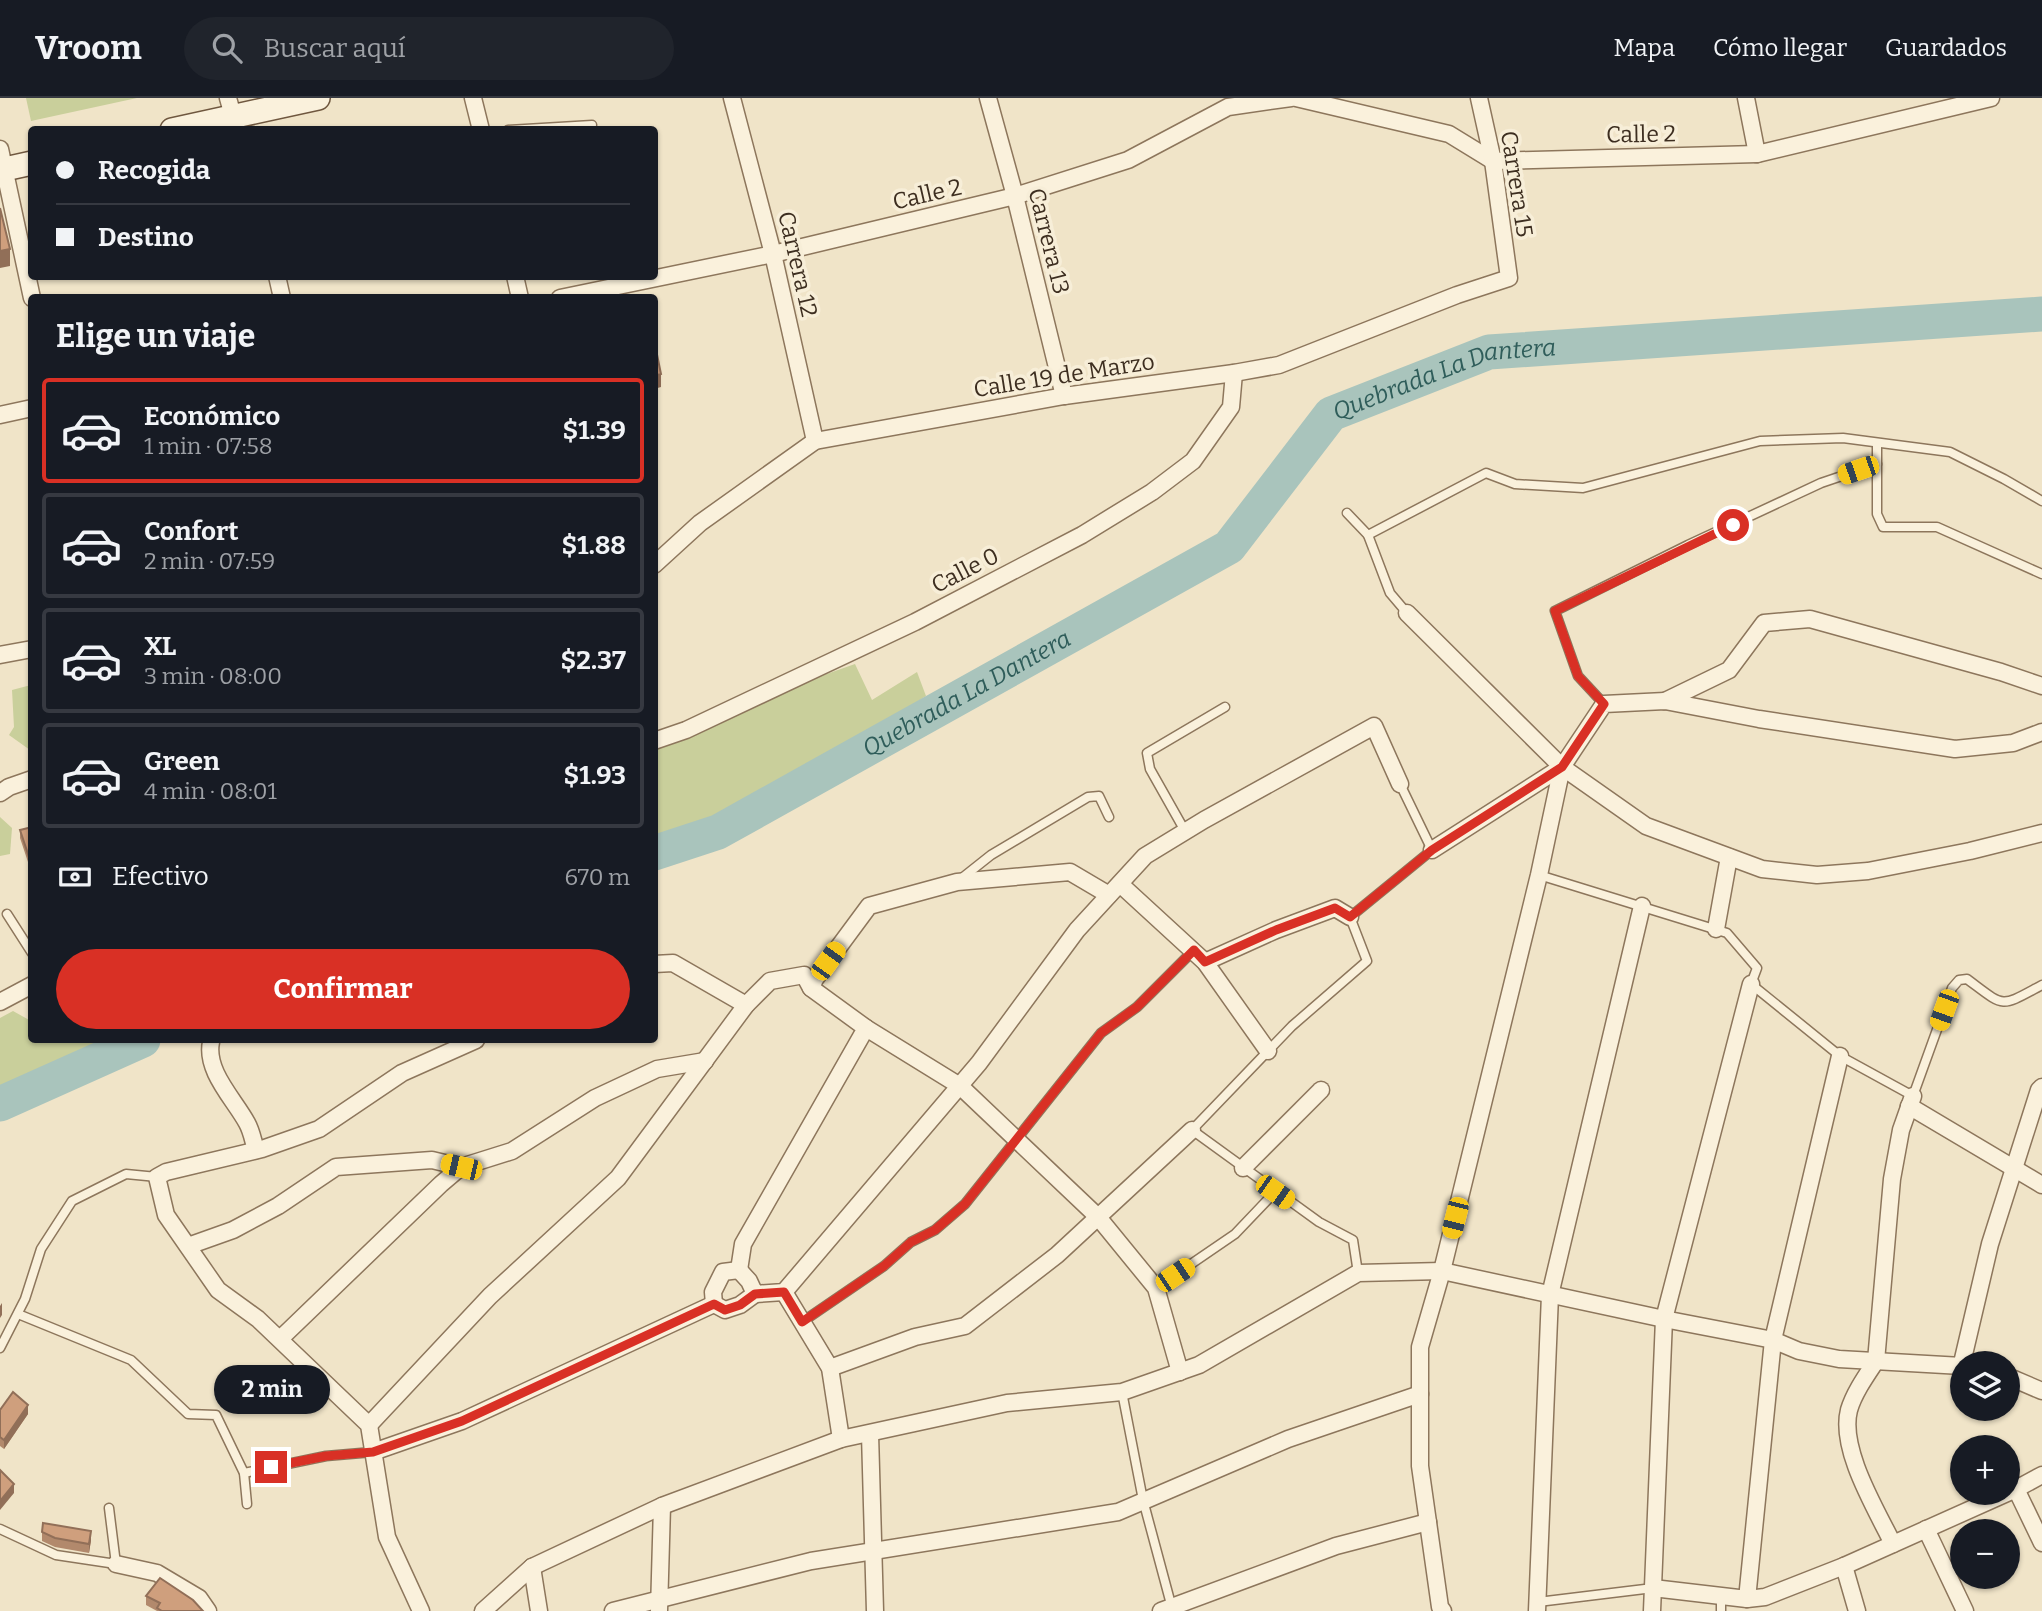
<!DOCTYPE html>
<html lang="es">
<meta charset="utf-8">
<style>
body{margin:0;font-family:Bitter,serif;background:#20242c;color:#f1f3f6;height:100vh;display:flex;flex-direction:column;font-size:26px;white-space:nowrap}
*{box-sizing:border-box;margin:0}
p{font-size:23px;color:#9ea1a6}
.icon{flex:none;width:38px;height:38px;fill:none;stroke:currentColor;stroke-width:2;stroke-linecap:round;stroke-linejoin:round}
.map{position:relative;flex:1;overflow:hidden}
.side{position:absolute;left:28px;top:196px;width:630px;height:749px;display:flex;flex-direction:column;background:#171b24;border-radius:7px;box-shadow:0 2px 5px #0004}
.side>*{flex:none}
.guide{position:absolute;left:28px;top:28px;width:630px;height:154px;border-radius:7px;box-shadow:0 2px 5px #0004;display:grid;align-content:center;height:154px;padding:0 28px;background:#171b24}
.controls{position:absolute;left:1950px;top:1253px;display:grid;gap:14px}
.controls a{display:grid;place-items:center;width:70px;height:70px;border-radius:50%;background:#171b24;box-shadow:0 2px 5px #0004;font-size:35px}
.end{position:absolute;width:32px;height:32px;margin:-16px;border:9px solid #d93025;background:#fff;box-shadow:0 0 0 4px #fff}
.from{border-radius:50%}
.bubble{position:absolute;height:49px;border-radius:24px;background:#171b24;box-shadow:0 2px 5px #0004;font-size:23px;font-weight:700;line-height:49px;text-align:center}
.car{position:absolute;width:21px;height:42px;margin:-21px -10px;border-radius:9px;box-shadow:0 0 5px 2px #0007;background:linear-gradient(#f5c518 24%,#345 0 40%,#f5c518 0 76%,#345 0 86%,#f5c518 0)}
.guide b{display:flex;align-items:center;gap:24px;height:66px;font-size:26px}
.guide b+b{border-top:2px solid #363941}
.guide i{width:18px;height:18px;background:#f1f3f6}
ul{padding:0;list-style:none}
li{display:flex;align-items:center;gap:21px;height:105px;margin:0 14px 10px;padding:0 14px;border:4px solid #363941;border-radius:7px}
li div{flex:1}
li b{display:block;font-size:26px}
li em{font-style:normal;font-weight:700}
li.active{border-color:#d93025}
li>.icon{width:63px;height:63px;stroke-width:1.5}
h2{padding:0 28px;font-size:32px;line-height:84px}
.pay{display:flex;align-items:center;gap:18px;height:77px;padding:0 28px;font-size:26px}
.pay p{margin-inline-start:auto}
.button{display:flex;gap:14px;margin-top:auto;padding:14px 28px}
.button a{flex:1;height:80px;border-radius:42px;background:#d93025;color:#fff;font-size:28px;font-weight:700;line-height:80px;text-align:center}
header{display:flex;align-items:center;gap:42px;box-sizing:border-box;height:98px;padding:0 35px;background:#171b24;border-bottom:2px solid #363941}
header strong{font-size:33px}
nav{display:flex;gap:38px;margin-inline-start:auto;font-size:24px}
.search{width:490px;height:63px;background:#20242c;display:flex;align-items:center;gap:18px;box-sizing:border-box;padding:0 24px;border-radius:38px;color:#9ea1a6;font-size:26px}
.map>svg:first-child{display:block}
</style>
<header>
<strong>Vroom</strong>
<div class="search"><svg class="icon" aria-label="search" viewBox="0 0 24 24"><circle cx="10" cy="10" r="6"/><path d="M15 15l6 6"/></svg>Buscar aquí</div>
<nav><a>Mapa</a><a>Cómo llegar</a><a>Guardados</a></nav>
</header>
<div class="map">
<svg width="2042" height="1513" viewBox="0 0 2042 1513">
<rect width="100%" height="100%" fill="#f0e4c8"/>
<!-- green -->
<g fill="#c9cf9b">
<path d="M 26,0 L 137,0 L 31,23 Z"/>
<path d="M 855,566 L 872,602 L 917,574 L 926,598 L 718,734 L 655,755 L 654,637 Z"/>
<path d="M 31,587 L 32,652 L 30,652 L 9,637 L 14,629 L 12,592 Z"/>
<path d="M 0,719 L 12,730 L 10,756 L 0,758 Z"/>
<path d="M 13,913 L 31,923 L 32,942 L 150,942 L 0,1014 L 0,920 Z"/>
</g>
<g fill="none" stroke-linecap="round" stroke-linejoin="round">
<!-- river -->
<g stroke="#a9c4bc" stroke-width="35">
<path id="s1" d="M 654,755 L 718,734 L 1229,449 L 1331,316 L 1489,254 L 2042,216"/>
<path d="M 0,1006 L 143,942"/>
</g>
<defs>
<g id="lane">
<path d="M 508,32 L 592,27"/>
<path d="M 1877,346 L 1877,416 L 1883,429 L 1937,429 L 2042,476"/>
<path d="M 1347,415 L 1368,437 L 1486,375 L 1515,386 L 1583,390 L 1760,343 L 1843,340 L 1950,354 L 2004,381 L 2042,403"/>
<path d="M 1368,437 L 1390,495 L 1407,515"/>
<path d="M 1604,606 L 1578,578 L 1555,513 L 1688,447 L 1821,385 L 1877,366"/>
<path d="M 1185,733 L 1150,671 L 1147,655 L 1225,609"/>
<path d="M 1539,777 L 1727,835 L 1757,870 L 1751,886 L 1840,958 L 1913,998 L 1952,890 L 1959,882 L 1967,881 C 2006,910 1999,910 2042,887"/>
<path d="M 962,780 L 991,757 L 1088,699 L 1099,698 L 1109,719"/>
<path d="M 7,816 L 32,855"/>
<path d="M 1358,1175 L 1353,1142 L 1319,1124 L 1192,1032 L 1292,928 L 1367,863 L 1350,819 L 1432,752 L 1400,686"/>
<path d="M 1156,1190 L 1235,1136 L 1275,1094"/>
<path d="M 18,1216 L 131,1262 L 188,1316 L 216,1317 L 244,1375 L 247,1406"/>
<path d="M 802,1224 L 884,1168 L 911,1144 L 935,1132 L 965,1106 L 1101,935 L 1137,909 L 1194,852"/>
<path d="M 0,1250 L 25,1201 L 41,1151 L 72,1103 L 126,1076 L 157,1079"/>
<path d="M 1122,1294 L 1143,1402 L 1172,1510"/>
<path d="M 244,1375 L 326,1358 L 373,1354"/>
<path d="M 0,1431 L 56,1457 L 116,1466 L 109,1410"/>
<path d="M 1538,1504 L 1653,1490"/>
<path d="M 1721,1513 L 1721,1498"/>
</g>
<g id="street">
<path d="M 228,0 L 237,32"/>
<path d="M 473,0 L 481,32"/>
<path d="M 732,0 L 773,156 L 815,343"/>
<path d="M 988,0 L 1015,98 L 1064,298"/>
<path d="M 1296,0 L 1449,36 L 1493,63 L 1757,56 L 1991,0"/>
<path d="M 1746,0 L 1757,56"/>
<path d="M 0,51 L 32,200"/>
<path d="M 277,178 L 282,200"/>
<path d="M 515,178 L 520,200"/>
<path d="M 560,200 L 773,156 L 1015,98 L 1128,62 L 1228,9 L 1291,0"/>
<path d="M 0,317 L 32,310"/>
<path d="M 654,467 L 700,425 L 815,343 L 1064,298 L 1234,275 L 1279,267 L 1457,197 L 1509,180 L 1493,63 L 1479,0"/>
<path d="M 1407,515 L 1562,669"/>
<path d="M 0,557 L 32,551"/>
<path d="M 1665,603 L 1729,572 L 1764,525 L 1810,521 L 2001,574 L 2042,588"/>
<path d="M 654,643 L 686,632 L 915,524 L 1082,437 L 1152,394 L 1193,363 L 1231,309 L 1234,275"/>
<path d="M 0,695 L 9,689 L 32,681"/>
<path d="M 1432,752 L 1562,669 L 1604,606 L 1665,603 L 1759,621 L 1955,651 L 2013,645 L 2042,634"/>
<path d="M 1120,786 L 1205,864 L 1268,953"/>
<path d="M 1716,831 L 1729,759"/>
<path d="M 1205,864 L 1276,832 L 1335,810 L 1350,819"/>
<path d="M 654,866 L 673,865 L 746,907"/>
<path d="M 0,904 L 32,887"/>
<path d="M 866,930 L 960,988 L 1098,1119 L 1156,1190 L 1180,1274"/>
<path d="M 211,944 C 205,973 234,1001 247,1025 C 252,1034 253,1043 256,1052"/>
<path d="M 1909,1008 L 2042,1087"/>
<path d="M 1243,1070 L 1321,992"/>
<path d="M 188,1148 L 233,1132 L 278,1108 L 336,1069 L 432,1062 L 461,1069"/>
<path d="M 739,1172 L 749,1183 L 755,1196 L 784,1194 L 979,965 L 1077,832 L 1145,758 L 1204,722 L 1374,628 L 1400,686"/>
<path d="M 739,1172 L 743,1146 L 866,930 L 811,890 L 815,881 L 869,808 L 957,784 L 1070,774 L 1109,797"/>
<path d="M 784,1194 L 830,1270 L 841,1341"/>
<path d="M 714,1206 L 713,1194 L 723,1174 L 739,1172"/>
<path d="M 280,1241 L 441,1086 L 461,1069 L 512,1053 L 595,1000 L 657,971 L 705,963"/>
<path d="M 1962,1265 L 1990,1146 L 2039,992 L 2042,989"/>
<path d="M 830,1270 L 915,1239 L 965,1228 L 1057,1157 L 1192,1032"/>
<path d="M 2007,1278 L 2042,1293"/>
<path d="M 369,1327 L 490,1198 L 618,1080 L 746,907 L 770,883 L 804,877 L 811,890"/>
<path d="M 870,1336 L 875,1513"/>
<path d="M 373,1354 L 462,1323 L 714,1206 L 725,1212 L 740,1207 L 755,1196"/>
<path d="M 2016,1391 L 2042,1445"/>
<path d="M 1926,1431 L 1965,1513"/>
<path d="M 1893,1446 C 1876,1411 1839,1351 1849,1312 C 1854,1295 1866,1278 1876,1263 L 1892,1081 L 1901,1032 L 1913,998"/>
<path d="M 116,1466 L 157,1475 L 199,1500 L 208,1513"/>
<path d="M 1844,1468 L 1857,1513"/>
<path d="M 532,1469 L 539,1513"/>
<path d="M 1653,1490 L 1747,1501 L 1765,1499 L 1844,1468 L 2016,1391 L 2042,1377"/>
<path d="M 1747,1501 L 1773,1242 L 1840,958"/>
<path d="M 421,1513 L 387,1439 L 369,1327 L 258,1221 L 218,1192 L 166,1117 L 157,1079 L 166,1074 L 262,1051 L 319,1031 L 402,975 L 476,942"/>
<path d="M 483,1513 L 532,1469 L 662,1408 L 841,1341 L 1007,1305 L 1122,1294 L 1199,1267 L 1358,1175 L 1442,1173 L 1664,1221 L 1773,1242 L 1799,1253 L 1839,1261 L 1962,1268"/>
<path d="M 613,1513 L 811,1463 L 1118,1414 L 1288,1341 L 1420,1296"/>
<path d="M 659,1513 L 662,1408"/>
<path d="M 1161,1513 L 1336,1448 L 1428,1424"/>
<path d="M 1443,1513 L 1440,1509 L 1420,1368 L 1420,1249 L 1442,1173 L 1539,777 L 1562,669 L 1646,728 L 1762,771 L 1817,777 L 1868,773 L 1970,753 L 2042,735"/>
<path d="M 1537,1513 L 1550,1197 L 1642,808"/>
<path d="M 1652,1513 L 1664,1221 L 1751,886"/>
</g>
<g id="secondary">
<path d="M 172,32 L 318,0"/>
<path d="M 0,72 L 32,65"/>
</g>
</defs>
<!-- lane casing -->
<use href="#lane" stroke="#8d765c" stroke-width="11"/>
<!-- street casing -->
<use href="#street" stroke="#8d765c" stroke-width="19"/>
<!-- secondary casing -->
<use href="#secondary" stroke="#6f573f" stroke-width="26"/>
<!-- lane -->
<use href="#lane" stroke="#faf1dc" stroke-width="8"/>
<!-- street -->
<use href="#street" stroke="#faf1dc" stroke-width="16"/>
<!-- secondary -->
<use href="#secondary" stroke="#faf1dc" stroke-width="23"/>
</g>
<!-- wall -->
<g fill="#b2896c">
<path d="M 32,729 L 32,767 L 29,767 L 20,740 L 20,732 Z"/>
<path d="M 0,1312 L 28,1316 L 4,1351 L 0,1348 Z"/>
<path d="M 42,1434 L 91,1442 L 89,1455 L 55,1449 L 42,1443 Z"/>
<path d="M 146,1498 L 203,1513 L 157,1513 L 146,1507 Z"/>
</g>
<!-- shaded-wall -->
<g fill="#916f58">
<path d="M 10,151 L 10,168 L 0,170 L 0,153 Z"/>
<path d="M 661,276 L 661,289 L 654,291 L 654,278 Z"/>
<path d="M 2,1205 L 2,1217 L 0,1220 L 0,1208 Z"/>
<path d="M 28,1307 L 28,1316 L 4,1351 L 4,1342 Z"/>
<path d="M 14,1386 L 14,1395 L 0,1412 L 0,1403 Z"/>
<path d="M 91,1433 L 91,1442 L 89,1455 L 89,1446 Z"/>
</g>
<!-- building -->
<g fill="#cf9f7d" stroke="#916f58" stroke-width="2">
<path d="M 0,110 L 10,151 L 0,153 Z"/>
<path d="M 654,242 L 661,276 L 654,278 Z"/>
<path d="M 32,729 L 32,759 L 29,759 L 20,732 Z"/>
<path d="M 13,1294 L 28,1307 L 4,1342 L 0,1339 L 0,1312 Z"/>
<path d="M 0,1372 L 14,1386 L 0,1403 Z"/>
<path d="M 43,1425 L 91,1433 L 89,1446 L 55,1440 L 42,1434 Z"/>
<path d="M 160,1480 L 193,1502 L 203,1513 L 162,1513 L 157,1510 L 160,1505 L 146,1498 Z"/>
</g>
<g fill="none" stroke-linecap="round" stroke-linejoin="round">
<!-- route -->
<path stroke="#d93025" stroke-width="9" d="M 271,1369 L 326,1358 L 373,1354 L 462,1323 L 714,1206 L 725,1212 L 740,1207 L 755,1196 L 784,1194 L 802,1224 L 884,1168 L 911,1144 L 935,1132 L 965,1106 L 1101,935 L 1137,909 L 1194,852 L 1205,864 L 1276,832 L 1335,810 L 1350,819 L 1432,752 L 1562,669 L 1604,606 L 1578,578 L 1555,513 L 1733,427"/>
</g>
<g text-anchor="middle" stroke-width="7" stroke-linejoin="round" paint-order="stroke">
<!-- street labels -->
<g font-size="23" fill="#3d2e20" stroke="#f7eed8">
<text transform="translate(1641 36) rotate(-1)" y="8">Calle 2</text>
<text transform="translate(1517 86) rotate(81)" y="8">Carrera 15</text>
<text transform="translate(927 96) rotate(-13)" y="8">Calle 2</text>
<text transform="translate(1049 143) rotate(76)" y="8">Carrera 13</text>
<text transform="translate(798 166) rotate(77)" y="8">Carrera 12</text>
<text transform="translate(1064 277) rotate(-9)" y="8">Calle 19 de Marzo</text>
<text transform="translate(965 472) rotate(-27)" y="8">Calle 0</text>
</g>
<!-- water labels -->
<g font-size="24" font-style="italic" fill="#2f5d5a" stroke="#f7eed8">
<text dy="8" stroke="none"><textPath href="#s1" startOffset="940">Quebrada La Dantera</textPath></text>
<text dy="8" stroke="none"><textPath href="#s1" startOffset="352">Quebrada La Dantera</textPath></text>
</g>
</g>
</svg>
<div class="controls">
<a><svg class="icon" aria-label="layers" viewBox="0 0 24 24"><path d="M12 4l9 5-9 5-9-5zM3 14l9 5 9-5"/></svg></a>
<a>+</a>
<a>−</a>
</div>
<i class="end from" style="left:1733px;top:427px"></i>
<i class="end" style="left:271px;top:1369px"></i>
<div class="bubble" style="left:214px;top:1267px;width:116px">2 min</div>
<i class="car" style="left:1858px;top:372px;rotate:251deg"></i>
<i class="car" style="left:828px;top:863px;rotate:36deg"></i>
<i class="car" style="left:1944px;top:912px;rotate:200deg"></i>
<i class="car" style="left:461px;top:1069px;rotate:283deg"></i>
<i class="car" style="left:1275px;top:1094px;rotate:125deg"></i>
<i class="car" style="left:1455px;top:1120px;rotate:194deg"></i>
<i class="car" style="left:1175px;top:1177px;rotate:56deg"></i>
<div class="guide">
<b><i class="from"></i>Recogida</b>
<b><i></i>Destino</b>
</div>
<section class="side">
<h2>Elige un viaje</h2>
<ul>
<li class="active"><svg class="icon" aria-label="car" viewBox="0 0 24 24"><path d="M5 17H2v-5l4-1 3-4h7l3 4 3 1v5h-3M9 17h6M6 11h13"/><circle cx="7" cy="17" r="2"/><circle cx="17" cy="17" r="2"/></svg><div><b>Económico</b><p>1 min · 07:58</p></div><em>$1.39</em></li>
<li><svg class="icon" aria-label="car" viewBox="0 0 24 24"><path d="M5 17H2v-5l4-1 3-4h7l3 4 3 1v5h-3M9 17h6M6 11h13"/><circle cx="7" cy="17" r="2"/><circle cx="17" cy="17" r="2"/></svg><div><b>Confort</b><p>2 min · 07:59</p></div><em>$1.88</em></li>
<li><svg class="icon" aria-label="car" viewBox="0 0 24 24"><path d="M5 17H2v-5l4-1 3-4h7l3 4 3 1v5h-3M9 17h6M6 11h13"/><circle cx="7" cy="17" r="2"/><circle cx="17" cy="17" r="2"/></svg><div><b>XL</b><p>3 min · 08:00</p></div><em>$2.37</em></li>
<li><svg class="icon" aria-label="car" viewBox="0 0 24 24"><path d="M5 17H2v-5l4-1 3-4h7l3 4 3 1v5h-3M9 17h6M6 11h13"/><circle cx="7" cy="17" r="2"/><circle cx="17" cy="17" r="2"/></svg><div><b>Green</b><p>4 min · 08:01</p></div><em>$1.93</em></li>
</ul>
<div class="pay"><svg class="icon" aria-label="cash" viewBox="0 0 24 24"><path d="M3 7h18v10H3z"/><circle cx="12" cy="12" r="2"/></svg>Efectivo<p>670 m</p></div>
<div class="button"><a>Confirmar</a></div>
</section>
</div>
